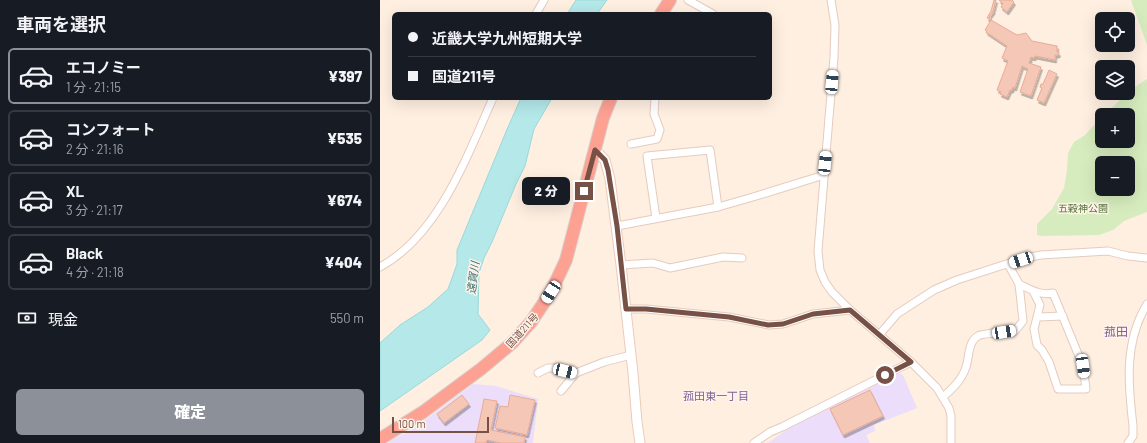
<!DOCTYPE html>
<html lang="ja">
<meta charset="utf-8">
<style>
body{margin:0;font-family:Barlow,"Noto Sans JP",sans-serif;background:#20242c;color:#f1f3f6;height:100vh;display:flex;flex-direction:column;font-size:15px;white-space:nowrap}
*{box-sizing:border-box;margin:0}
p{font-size:13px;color:#9ea1a6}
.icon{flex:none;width:22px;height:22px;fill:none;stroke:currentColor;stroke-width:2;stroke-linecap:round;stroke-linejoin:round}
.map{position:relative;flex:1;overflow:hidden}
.sheet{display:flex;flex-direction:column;background:#171b24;width:380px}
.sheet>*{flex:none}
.guide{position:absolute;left:12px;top:12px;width:380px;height:88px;border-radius:6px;box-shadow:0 4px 16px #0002;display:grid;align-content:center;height:88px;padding:0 16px;background:#171b24}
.tools{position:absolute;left:715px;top:12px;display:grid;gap:8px}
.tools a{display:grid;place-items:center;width:40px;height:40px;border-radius:6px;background:#171b24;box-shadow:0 4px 16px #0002;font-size:20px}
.scale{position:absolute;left:12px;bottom:10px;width:97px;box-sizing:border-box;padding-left:4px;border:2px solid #775146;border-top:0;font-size:11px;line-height:14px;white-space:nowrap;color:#775146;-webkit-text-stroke:3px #fff3e9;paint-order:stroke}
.end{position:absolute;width:18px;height:18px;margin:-9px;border:5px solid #775146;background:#fff;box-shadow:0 0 0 2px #fff}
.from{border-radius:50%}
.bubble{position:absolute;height:28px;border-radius:6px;background:#171b24;box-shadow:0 4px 16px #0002;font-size:13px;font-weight:800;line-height:28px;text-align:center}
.car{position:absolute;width:12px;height:24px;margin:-12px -6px;border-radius:5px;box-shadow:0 0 3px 1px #0007;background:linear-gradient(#fff 24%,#345 0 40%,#fff 0 76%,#345 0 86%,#fff 0)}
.guide b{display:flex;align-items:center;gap:14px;height:38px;font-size:15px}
.guide b+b{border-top:1px solid #363941}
.guide i{width:10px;height:10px;background:#f1f3f6}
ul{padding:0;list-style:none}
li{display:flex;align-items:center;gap:12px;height:56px;margin:0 8px 6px;padding:0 8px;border:2px solid #363941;border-radius:6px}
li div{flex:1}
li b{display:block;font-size:15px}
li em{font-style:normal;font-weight:800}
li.on{border-color:#8c9099}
li>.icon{width:36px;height:36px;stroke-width:1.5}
h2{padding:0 16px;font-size:18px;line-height:48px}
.pay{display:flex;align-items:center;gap:10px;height:44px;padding:0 16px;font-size:15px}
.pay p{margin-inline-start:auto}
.primary-button{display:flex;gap:8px;margin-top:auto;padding:8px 16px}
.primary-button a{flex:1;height:46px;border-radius:6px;background:#8c9099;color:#fff;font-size:16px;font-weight:800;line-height:46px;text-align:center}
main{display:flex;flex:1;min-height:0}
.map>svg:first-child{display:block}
</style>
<main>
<section class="sheet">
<h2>車両を選択</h2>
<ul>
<li class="on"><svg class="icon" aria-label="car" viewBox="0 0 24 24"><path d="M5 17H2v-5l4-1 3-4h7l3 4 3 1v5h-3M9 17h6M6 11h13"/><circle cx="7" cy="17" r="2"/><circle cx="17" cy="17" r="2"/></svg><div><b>エコノミー</b><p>1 分 · 21:15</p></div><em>¥397</em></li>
<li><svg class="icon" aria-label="car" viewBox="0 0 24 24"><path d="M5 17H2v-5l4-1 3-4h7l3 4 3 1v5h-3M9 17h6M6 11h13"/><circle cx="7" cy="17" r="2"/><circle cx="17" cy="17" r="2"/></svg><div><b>コンフォート</b><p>2 分 · 21:16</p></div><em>¥535</em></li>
<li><svg class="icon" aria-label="car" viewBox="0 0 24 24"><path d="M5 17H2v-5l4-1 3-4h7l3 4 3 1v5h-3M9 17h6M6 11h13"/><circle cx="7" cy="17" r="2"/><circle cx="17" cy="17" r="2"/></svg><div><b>XL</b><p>3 分 · 21:17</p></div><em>¥674</em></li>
<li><svg class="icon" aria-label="car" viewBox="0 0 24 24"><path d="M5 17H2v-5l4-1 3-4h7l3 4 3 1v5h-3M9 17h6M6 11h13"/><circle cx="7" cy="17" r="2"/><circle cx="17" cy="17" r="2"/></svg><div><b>Black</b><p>4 分 · 21:18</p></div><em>¥404</em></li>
</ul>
<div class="pay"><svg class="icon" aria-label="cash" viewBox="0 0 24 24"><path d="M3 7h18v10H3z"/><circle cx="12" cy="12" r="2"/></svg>現金<p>550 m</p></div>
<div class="primary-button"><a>確定</a></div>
</section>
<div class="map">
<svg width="767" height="443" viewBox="0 0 767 443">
<defs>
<filter id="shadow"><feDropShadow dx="1.5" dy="3" stdDeviation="0" flood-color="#0004"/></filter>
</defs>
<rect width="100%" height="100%" fill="#feefe1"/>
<!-- education -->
<g fill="#ecdefa">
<path d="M 518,373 L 523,375 L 537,408 L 494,425 L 495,431 L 486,435 L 490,443 L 388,443 L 416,423 Z"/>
<path d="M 93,384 L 116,386 L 158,399 L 153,443 L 8,443 L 13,439 L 33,429 Z"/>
</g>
<!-- green -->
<g fill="#d7ecbe" fill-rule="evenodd">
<path d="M 751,0 L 767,0 L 767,45 Z"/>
<path d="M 767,79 L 767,212 L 744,221 L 733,230 L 719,235 L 662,236 L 657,235 L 657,224 L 672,209 L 684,188 L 687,170 L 688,153 L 694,142 L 705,135 L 722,117 L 722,141 L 748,141 L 748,115 L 724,115 L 752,89 ZM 722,163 L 748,163 L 748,189 L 722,189 Z"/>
</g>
<!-- water -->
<g fill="#b4e8e9" stroke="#9ad9db">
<path d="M 196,0 L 227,0 L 217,14 L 187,14 Z"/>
<path d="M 141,98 L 172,98 L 154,129 L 145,166 L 136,184 L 112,242 L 104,258 L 99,273 L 98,314 L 110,330 L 102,340 L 0,411 L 0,343 L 20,325 L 48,307 L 68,289 L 77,264 L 77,250 L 128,127 Z"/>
</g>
<!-- building -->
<g fill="#f5c7b6" stroke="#e9ab96" filter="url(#shadow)">
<path d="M 614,0 L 616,0 L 613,12 L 609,17 L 612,19 L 611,20 L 607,18 L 611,11 Z"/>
<path d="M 619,0 L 632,0 L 634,2 L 627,12 L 621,7 L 623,4 Z"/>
<path d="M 611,20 L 637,35 L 646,33 L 652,41 L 677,46 L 677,52 L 679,53 L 678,55 L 675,55 L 675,60 L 655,56 L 654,58 L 651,57 L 649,63 L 661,67 L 651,96 L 640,92 L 648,69 L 642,66 L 635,88 L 633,87 L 632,90 L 630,90 L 627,97 L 620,94 L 621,92 L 617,90 L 628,61 L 622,58 L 627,46 L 606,32 L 607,31 L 605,30 Z"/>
<path d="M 669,70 L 677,74 L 664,103 L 657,100 L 662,88 L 660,87 L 661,84 L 663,84 Z"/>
<path d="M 490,390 L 503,416 L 463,435 L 450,409 Z"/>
<path d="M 82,395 L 89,404 L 64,423 L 57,414 Z"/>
<path d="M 130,395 L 155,400 L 147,435 L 115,428 L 120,406 L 128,407 Z"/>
<path d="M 104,399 L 117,401 L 111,430 L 145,437 L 144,443 L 121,443 L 107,440 L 106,443 L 95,443 Z"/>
</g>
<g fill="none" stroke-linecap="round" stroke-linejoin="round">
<defs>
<g id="street">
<path d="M 308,0 L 333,14"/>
<path d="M 451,0 L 455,25 L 454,57 L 438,251 L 440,270 L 445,282 L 452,292 L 470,310 L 531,362 L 557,388 L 569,408 L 571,416 L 571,443"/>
<path d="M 156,14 L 164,0"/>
<path d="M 251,144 L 277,139 L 280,130 L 274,114 L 275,98"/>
<path d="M 276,218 L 267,156 L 330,150 L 338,207"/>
<path d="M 237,226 L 338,207 L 373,197 L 444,175"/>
<path d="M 241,265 L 273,263 L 290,268 L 343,257 L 362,258"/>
<path d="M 0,267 C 59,235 87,156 113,98"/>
<path d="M 639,284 C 650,289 660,296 673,293 L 703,366 L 706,389 L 678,389 L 669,362 L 662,350 L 657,345 L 654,329 L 660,305 L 653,291"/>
<path d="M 246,309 L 266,309 L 349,317 L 389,325 L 403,324 L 433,314 L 470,310"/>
<path d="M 658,317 L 683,316"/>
<path d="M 500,334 L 517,314 L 554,290 L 577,280 L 645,258 L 661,255 L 728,251 L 748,256 L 767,258"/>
<path d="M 158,373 L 168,368 L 174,368 L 196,373 L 224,362 L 251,355"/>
<path d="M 181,391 L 196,373"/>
<path d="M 563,397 C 572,389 582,380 586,367 C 589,359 588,341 598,336 C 604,333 627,332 635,331 L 643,321 L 639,284 L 628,264"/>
<path d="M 374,443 L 390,432 L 402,427 L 531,362"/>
<path d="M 748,443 L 753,436 L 753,426 C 748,384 744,342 767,304"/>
</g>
<path id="secondary" d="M 215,150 L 225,160 L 230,179 L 241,265 L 253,373 L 257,422 L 260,443"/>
<g id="highway">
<path d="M 281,14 L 290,0"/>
<path d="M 0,439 L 43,412 L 101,369 L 132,343 L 151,322 L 171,292 L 186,260 L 223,118 L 231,98"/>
</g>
</defs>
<!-- street casing -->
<use href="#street" stroke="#e5cbbf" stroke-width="9"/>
<!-- secondary casing -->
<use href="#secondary" stroke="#eacbbc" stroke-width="11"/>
<!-- highway casing -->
<use href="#highway" stroke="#d9cecb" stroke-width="14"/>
<!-- street -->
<use href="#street" stroke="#fff" stroke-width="7"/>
<!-- secondary -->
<use href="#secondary" stroke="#fff" stroke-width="9"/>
<!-- highway -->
<use href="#highway" stroke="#fda193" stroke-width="12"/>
</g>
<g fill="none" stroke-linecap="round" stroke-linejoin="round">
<!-- route -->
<path stroke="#775146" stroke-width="5" d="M 204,191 L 215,150 L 225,160 L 228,170 L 237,226 L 246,309 L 266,309 L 349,317 L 388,325 L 403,324 L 433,314 L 470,310 L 531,362 L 505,375"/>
</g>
<g text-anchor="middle" stroke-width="3" stroke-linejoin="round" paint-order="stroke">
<!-- park labels -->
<g font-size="10" fill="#54783b" stroke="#fff3e9">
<text x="703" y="212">五穀神公園</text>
</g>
<!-- street labels -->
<g font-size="10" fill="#775146" stroke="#fff3e9">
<text transform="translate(142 330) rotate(-48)" y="4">国道211号</text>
</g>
<!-- water labels -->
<g font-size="11" font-style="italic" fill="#367476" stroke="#fff3e9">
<text transform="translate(93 278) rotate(-83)" y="4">遠賀川</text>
</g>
<!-- neighbourhood labels -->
<g font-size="11" fill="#80619b" stroke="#fff3e9">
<text x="336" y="400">菰田東一丁目</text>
</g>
<!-- quarter labels -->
<g font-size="12" fill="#80619b" stroke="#fff3e9">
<text x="736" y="336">菰田</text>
</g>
</g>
</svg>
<div class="tools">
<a><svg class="icon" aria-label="locate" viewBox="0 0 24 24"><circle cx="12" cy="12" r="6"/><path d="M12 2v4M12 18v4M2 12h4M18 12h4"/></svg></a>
<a><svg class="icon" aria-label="layers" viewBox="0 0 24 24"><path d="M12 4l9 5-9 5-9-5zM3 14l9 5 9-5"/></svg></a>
<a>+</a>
<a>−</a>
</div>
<div class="scale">100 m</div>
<i class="end from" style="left:505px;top:375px"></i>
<i class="end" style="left:204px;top:191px"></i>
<div class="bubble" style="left:142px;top:177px;width:48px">2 分</div>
<i class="car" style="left:452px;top:82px;rotate:5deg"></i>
<i class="car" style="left:445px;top:163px;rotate:6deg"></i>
<i class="car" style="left:641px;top:260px;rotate:252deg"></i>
<i class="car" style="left:171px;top:292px;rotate:213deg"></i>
<i class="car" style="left:624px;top:332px;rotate:81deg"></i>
<i class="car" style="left:703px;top:366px;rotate:172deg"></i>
<i class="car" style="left:185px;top:371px;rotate:103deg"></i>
<div class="guide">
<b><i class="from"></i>近畿大学九州短期大学</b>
<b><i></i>国道211号</b>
</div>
</div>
</main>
